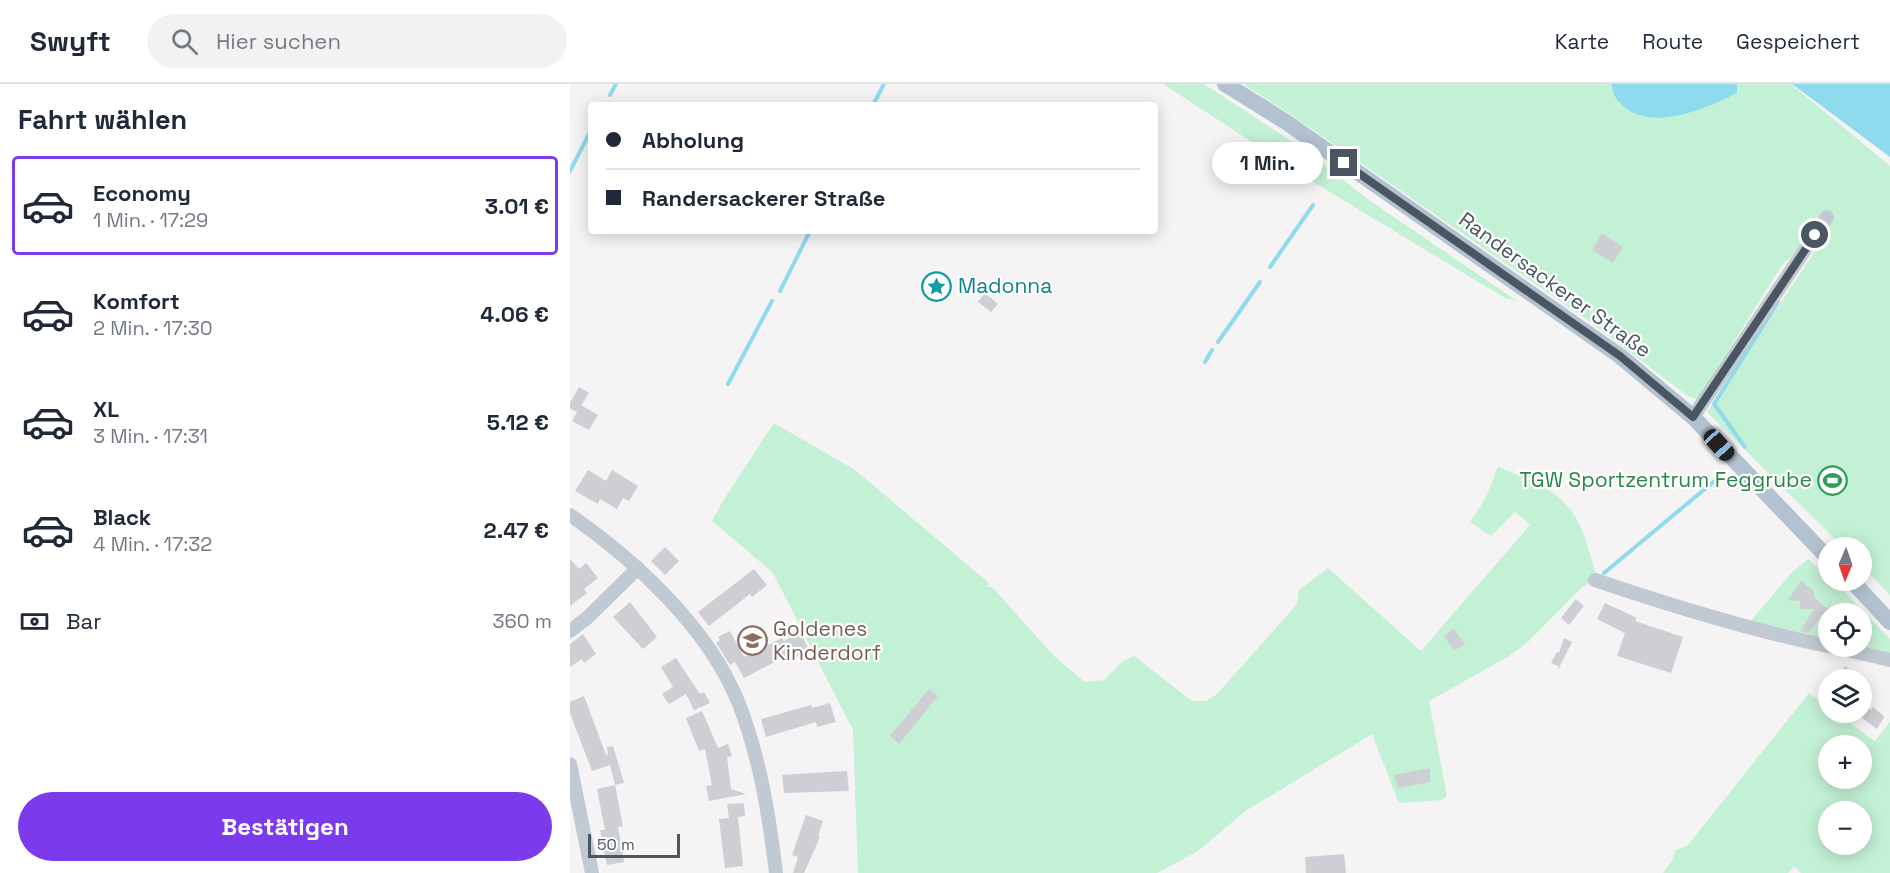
<!DOCTYPE html>
<html lang="de">
<meta charset="utf-8">
<style>
body{margin:0;font-family:"Space Grotesk",sans-serif;background:#f2f2f3;color:#1f2937;height:100vh;display:flex;flex-direction:column;font-size:22px;white-space:nowrap}
*{box-sizing:border-box;margin:0}
p{font-size:20px;color:#747a83}
.icon{flex:none;width:33px;height:33px;fill:none;stroke:currentColor;stroke-width:2;stroke-linecap:round;stroke-linejoin:round}
.map{position:relative;flex:1;overflow:hidden}
.panel{display:flex;flex-direction:column;background:#fff;width:570px}
.panel>*{flex:none}
.top-card{position:absolute;left:18px;top:18px;width:570px;height:132px;border-radius:6px;box-shadow:0 3px 15px #0003;display:grid;align-content:center;height:132px;padding:0 18px;background:#fff}
.needle{width:39px;rotate:182deg}
.controls{position:absolute;left:1248px;top:453px;display:grid;gap:12px}
.controls a{display:grid;place-items:center;width:54px;height:54px;border-radius:50%;background:#fff;box-shadow:0 3px 15px #0003;font-size:30px}
.scale{position:absolute;left:18px;bottom:15px;width:92px;box-sizing:border-box;padding-left:6px;border:3px solid #4a5661;border-top:0;font-size:16px;line-height:21px;white-space:nowrap;color:#4a5661;-webkit-text-stroke:4px #fff;paint-order:stroke}
.end{position:absolute;width:27px;height:27px;margin:-14px;border:8px solid #4a5661;background:#fff;box-shadow:0 0 0 3px #fff}
.from{border-radius:50%}
.bubble{position:absolute;height:42px;border-radius:21px;background:#fff;box-shadow:0 3px 15px #0003;font-size:20px;font-weight:700;line-height:42px;text-align:center}
.car{position:absolute;width:18px;height:36px;margin:-18px -9px;border-radius:8px;box-shadow:0 0 4px 2px #0007;background:linear-gradient(#222 24%,#8ab4d8 0 40%,#222 0 76%,#8ab4d8 0 86%,#222 0)}
.top-card b{display:flex;align-items:center;gap:21px;height:57px;font-size:22px}
.top-card b+b{border-top:2px solid #e0e1e3}
.top-card i{width:15px;height:15px;background:#1f2937}
ul{padding:0;list-style:none}
li{display:flex;align-items:center;gap:18px;height:99px;margin:0 12px 9px;padding:0 6px;border:3px solid transparent;border-radius:6px}
li div{flex:1}
li b{display:block;font-size:22px}
li em{font-style:normal;font-weight:700}
li.selected{border-color:#7c3aed}
li>.icon{width:54px;height:54px;stroke-width:1.5}
h2{padding:0 18px;font-size:27px;line-height:72px}
.pay{display:flex;align-items:center;gap:15px;height:66px;padding:0 18px;font-size:22px}
.pay p{margin-inline-start:auto}
.button{display:flex;gap:12px;margin-top:auto;padding:12px 18px}
.button a{flex:1;height:69px;border-radius:36px;background:#7c3aed;color:#fff;font-size:24px;font-weight:700;line-height:69px;text-align:center}
header{display:flex;align-items:center;gap:36px;box-sizing:border-box;height:84px;padding:0 30px;background:#fff;border-bottom:2px solid #e0e1e3}
header strong{font-size:28px}
nav{display:flex;gap:33px;margin-inline-start:auto;font-size:21px}
.search{width:420px;height:54px;background:#f2f2f3;display:flex;align-items:center;gap:15px;box-sizing:border-box;padding:0 21px;border-radius:33px;color:#747a83;font-size:22px}
main{display:flex;flex:1;min-height:0}
.map>svg:first-child{display:block}
</style>
<header>
<strong>Swyft</strong>
<div class="search"><svg class="icon" aria-label="search" viewBox="0 0 24 24"><circle cx="10" cy="10" r="6"/><path d="M15 15l6 6"/></svg>Hier suchen</div>
<nav><a>Karte</a><a>Route</a><a>Gespeichert</a></nav>
</header>
<main>
<section class="panel">
<h2>Fahrt wählen</h2>
<ul>
<li class="selected"><svg class="icon" aria-label="car" viewBox="0 0 24 24"><path d="M5 17H2v-5l4-1 3-4h7l3 4 3 1v5h-3M9 17h6M6 11h13"/><circle cx="7" cy="17" r="2"/><circle cx="17" cy="17" r="2"/></svg><div><b>Economy</b><p>1 Min. · 17:29</p></div><em>3.01 €</em></li>
<li><svg class="icon" aria-label="car" viewBox="0 0 24 24"><path d="M5 17H2v-5l4-1 3-4h7l3 4 3 1v5h-3M9 17h6M6 11h13"/><circle cx="7" cy="17" r="2"/><circle cx="17" cy="17" r="2"/></svg><div><b>Komfort</b><p>2 Min. · 17:30</p></div><em>4.06 €</em></li>
<li><svg class="icon" aria-label="car" viewBox="0 0 24 24"><path d="M5 17H2v-5l4-1 3-4h7l3 4 3 1v5h-3M9 17h6M6 11h13"/><circle cx="7" cy="17" r="2"/><circle cx="17" cy="17" r="2"/></svg><div><b>XL</b><p>3 Min. · 17:31</p></div><em>5.12 €</em></li>
<li><svg class="icon" aria-label="car" viewBox="0 0 24 24"><path d="M5 17H2v-5l4-1 3-4h7l3 4 3 1v5h-3M9 17h6M6 11h13"/><circle cx="7" cy="17" r="2"/><circle cx="17" cy="17" r="2"/></svg><div><b>Black</b><p>4 Min. · 17:32</p></div><em>2.47 €</em></li>
</ul>
<div class="pay"><svg class="icon" aria-label="cash" viewBox="0 0 24 24"><path d="M3 7h18v10H3z"/><circle cx="12" cy="12" r="2"/></svg>Bar<p>360 m</p></div>
<div class="button"><a>Bestätigen</a></div>
</section>
<div class="map">
<svg width="1320" height="789" viewBox="0 0 1320 789">
<rect width="100%" height="100%" fill="#f5f3f3"/>
<!-- green -->
<g fill="#c3f1d5" fill-rule="evenodd">
<path d="M 593,0 L 634,0 L 738,68 L 796,114 L 947,217 L 935,214 L 745,99 Z"/>
<path d="M 673,0 L 1221,0 L 1320,82 L 1320,511 L 1292,482 L 1292,464 L 1273,463 L 1137,328 L 1248,163 L 1235,164 L 1214,178 L 1128,315 L 1119,313 L 1016,235 L 720,30 Z"/>
<path d="M 204,339 L 285,386 L 419,499 L 417,503 L 422,503 L 486,574 L 515,598 L 534,596 L 553,577 L 564,572 L 622,617 L 636,617 L 647,610 L 727,520 L 729,506 L 758,484 L 851,567 L 960,441 L 945,428 L 921,452 L 900,438 L 915,415 L 928,383 C 958,395 991,405 1007,436 C 1016,452 1020,472 1026,489 L 1025,496 L 1011,504 L 958,558 L 939,572 L 859,617 L 877,712 L 872,716 L 829,719 L 802,650 L 674,728 L 628,767 L 587,789 L 288,789 L 283,646 L 203,489 L 142,437 L 151,420 Z"/>
<path d="M 1238,475 L 1258,493 L 1258,496 L 1266,499 L 1320,555 L 1320,572 L 1283,563 L 1292,562 L 1292,530 L 1258,530 L 1258,556 L 1181,537 L 1222,488 Z"/>
<path d="M 1239,609 L 1258,623 L 1258,628 L 1266,629 L 1305,657 L 1320,638 L 1320,789 L 1231,789 L 1224,782 L 1218,789 L 1093,789 L 1102,776 L 1106,766 L 1118,761 ZM 1258,662 L 1292,662 L 1292,694 L 1258,694 ZM 1258,728 L 1292,728 L 1292,760 L 1258,760 Z"/>
</g>
<!-- water -->
<g fill="#90daee">
<path d="M 1041,0 L 1167,0 L 1167,9 C 1136,25 1076,51 1048,17 C 1044,13 1043,5 1041,0 Z"/>
<path d="M 1222,0 L 1320,0 L 1320,73 Z"/>
</g>
<g fill="none" stroke-linecap="round" stroke-linejoin="round">
<!-- stream -->
<g stroke="#90daee" stroke-width="4">
<path d="M 40,11 L 46,0"/>
<path d="M 303,21 L 314,0"/>
<path d="M 0,87 L 21,46"/>
<path d="M 700,183 L 743,121"/>
<path d="M 210,207 L 240,147"/>
<path d="M 648,258 L 690,198"/>
<path d="M 635,278 L 642,266"/>
<path d="M 158,300 L 202,217"/>
<path d="M 1175,363 L 1144,320 L 1208,218"/>
<path d="M 1034,489 L 1148,394"/>
</g>
</g>
<!-- building -->
<g fill="#cdcfd5">
<path d="M 1032,149 L 1053,163 L 1043,179 L 1022,166 Z"/>
<path d="M 415,209 L 428,220 L 421,228 L 408,218 Z"/>
<path d="M 9,303 L 19,309 L 7,328 L 0,324 L 0,319 Z"/>
<path d="M 11,321 L 28,331 L 19,346 L 2,337 Z"/>
<path d="M 18,386 L 36,397 L 42,386 L 68,402 L 59,417 L 53,414 L 47,425 L 30,415 L 28,420 L 5,407 Z"/>
<path d="M 95,463 L 109,477 L 95,491 L 81,477 Z"/>
<path d="M 0,475 L 9,485 L 16,479 L 28,494 L 14,505 L 17,509 L 0,522 Z"/>
<path d="M 184,485 L 197,501 L 182,513 L 180,510 L 139,542 L 128,528 Z"/>
<path d="M 1231,497 L 1244,507 L 1244,513 L 1263,530 L 1252,530 L 1239,549 L 1230,547 L 1244,525 L 1230,525 L 1230,517 L 1218,516 Z"/>
<path d="M 1006,515 L 1014,522 L 999,541 L 991,534 Z"/>
<path d="M 60,518 L 87,553 L 73,565 L 43,533 Z"/>
<path d="M 1035,519 L 1067,534 L 1065,537 L 1113,553 L 1101,589 L 1047,572 L 1055,549 L 1027,535 Z"/>
<path d="M 884,545 L 895,560 L 884,567 L 874,552 Z"/>
<path d="M 160,547 L 174,573 L 212,554 L 214,557 L 230,548 L 239,566 L 223,574 L 220,570 L 174,594 L 165,578 L 160,581 L 146,559 L 150,556 L 148,553 Z"/>
<path d="M 13,550 L 26,570 L 14,579 L 12,575 L 0,583 L 0,560 Z"/>
<path d="M 994,554 L 1002,558 L 988,586 L 988,582 L 981,579 L 987,568 L 989,569 Z"/>
<path d="M 106,574 L 130,610 L 134,608 L 140,619 L 124,626 L 116,610 L 99,620 L 92,610 L 103,603 L 91,583 Z"/>
<path d="M 1275,582 L 1295,596 L 1266,596 Z"/>
<path d="M 359,605 L 368,612 L 329,660 L 320,652 Z"/>
<path d="M 14,612 L 36,671 L 38,670 L 37,663 L 43,662 L 54,699 L 45,701 L 40,681 L 22,687 L 0,629 L 0,618 Z"/>
<path d="M 260,619 L 266,638 L 247,643 L 246,638 L 196,653 L 191,635 L 241,621 L 242,624 Z"/>
<path d="M 1292,622 L 1301,626 L 1303,623 L 1313,631 L 1314,634 L 1307,645 L 1292,634 Z"/>
<path d="M 132,627 L 148,664 L 158,660 L 162,672 L 157,673 L 161,705 L 176,710 L 139,717 L 136,702 L 142,701 L 135,665 L 129,667 L 116,634 Z"/>
<path d="M 860,684 L 860,698 L 827,704 L 824,691 Z"/>
<path d="M 277,687 L 279,707 L 214,709 L 212,691 Z"/>
<path d="M 45,701 L 53,742 L 48,743 L 54,778 L 37,781 L 30,746 L 35,746 L 27,705 Z"/>
<path d="M 174,719 L 175,732 L 168,733 L 173,782 L 155,784 L 149,735 L 159,734 L 157,720 Z"/>
<path d="M 236,731 L 253,737 L 248,752 L 250,753 L 234,789 L 223,789 L 228,773 L 222,771 Z"/>
<path d="M 774,770 L 776,789 L 736,789 L 735,773 Z"/>
</g>
<g fill="none" stroke-linecap="round" stroke-linejoin="round">
<!-- minor -->
<g stroke="#c1cad2" stroke-width="14">
<path d="M 1123,333 L 1257,133"/>
<path d="M 0,431 C 65,476 139,544 169,620 C 190,674 199,731 206,789"/>
<path d="M 1025,496 C 1102,522 1179,546 1258,562"/>
<path d="M 0,547 L 17,534 L 68,484"/>
<path d="M 1259,562 L 1320,576"/>
<path d="M 0,680 L 22,789"/>
</g>
<!-- major -->
<g stroke="#b3c2d1" stroke-width="16">
<path d="M 655,0 L 716,38 L 1050,272 L 1123,333 L 1258,474"/>
<path d="M 1281,496 L 1320,538"/>
</g>
</g>
<g fill="none" stroke-linecap="round" stroke-linejoin="round">
<!-- route -->
<path stroke="#4a5661" stroke-width="8" d="M 774,79 L 1050,272 L 1123,333 L 1245,151"/>
</g>
<!-- icons -->
<defs>
<symbol id="sight-ring" viewBox="-11 -11 22 22"><circle r="9.5" fill="#fff" stroke="#0f9aa8" stroke-width="1.5"/><path d="M0-6L1.8-2.2L6-1.7L2.9 1.2L3.7 5.4L0 3.3L-3.7 5.4L-2.9 1.2L-6-1.7L-1.8-2.2Z" fill="#0f9aa8"/></symbol>
<symbol id="stadium-ring" viewBox="-11 -11 22 22"><circle r="9.5" fill="#fff" stroke="#2e9e5b" stroke-width="1.5"/><path d="M0-5a6.5 5 0 1 0 0 10a6.5 5 0 1 0 0-10ZM-3.5-1.8h7v3.6h-7Z" fill="#2e9e5b"/></symbol>
<symbol id="school-ring" viewBox="-11 -11 22 22"><circle r="9.5" fill="#fff" stroke="#8d6e63" stroke-width="1.5"/><path d="M0-5L7-2L0 1L-7-2ZM-4 1L0 2.5L4 1V4Q0 6-4 4Z" fill="#8d6e63"/></symbol>
</defs>
<g fill-rule="evenodd">
<use href="#sight-ring" x="350" y="186" width="33" height="33"/>
<use href="#stadium-ring" x="1246" y="380" width="33" height="33"/>
<use href="#school-ring" x="166" y="540" width="33" height="33"/>
</g>
<g text-anchor="middle" stroke-width="4.5" stroke-linejoin="round" paint-order="stroke">
<!-- street labels -->
<g font-size="21" fill="#4a5661" stroke="#fff">
<text transform="translate(985 201) rotate(36)" y="7">Randersackerer Straße</text>
</g>
<!-- culture labels -->
<g font-size="21" fill="#0d838f" stroke="#fff" text-anchor="start">
<text x="388" y="209">Madonna</text>
</g>
<!-- leisure labels -->
<g font-size="21" fill="#27864d" stroke="#fff" text-anchor="end">
<text x="1242" y="403">TGW Sportzentrum Feggrube</text>
</g>
<!-- education labels -->
<g font-size="21" fill="#785e54" stroke="#fff" text-anchor="start">
<text x="203" y="552">Goldenes<tspan x="203" dy="24">Kinderdorf</tspan></text>
</g>
</g>
</svg>
<div class="controls">
<a><svg class="needle" viewBox="-14 -14 28 28"><path d="M0-13l5 13h-10z" fill="#e53935"/><path d="M0 13l5-13h-10z" fill="#747a83"/></svg></a>
<a><svg class="icon" aria-label="locate" viewBox="0 0 24 24"><circle cx="12" cy="12" r="6"/><path d="M12 2v4M12 18v4M2 12h4M18 12h4"/></svg></a>
<a><svg class="icon" aria-label="layers" viewBox="0 0 24 24"><path d="M12 4l9 5-9 5-9-5zM3 14l9 5 9-5"/></svg></a>
<a>+</a>
<a>−</a>
</div>
<div class="scale">50 m</div>
<i class="end from" style="left:1245px;top:151px"></i>
<i class="end" style="left:774px;top:79px"></i>
<div class="bubble" style="left:642px;top:58px;width:111px">1 Min.</div>
<i class="car" style="left:1149px;top:361px;rotate:138deg"></i>
<div class="top-card">
<b><i class="from"></i>Abholung</b>
<b><i></i>Randersackerer Straße</b>
</div>
</div>
</main>
